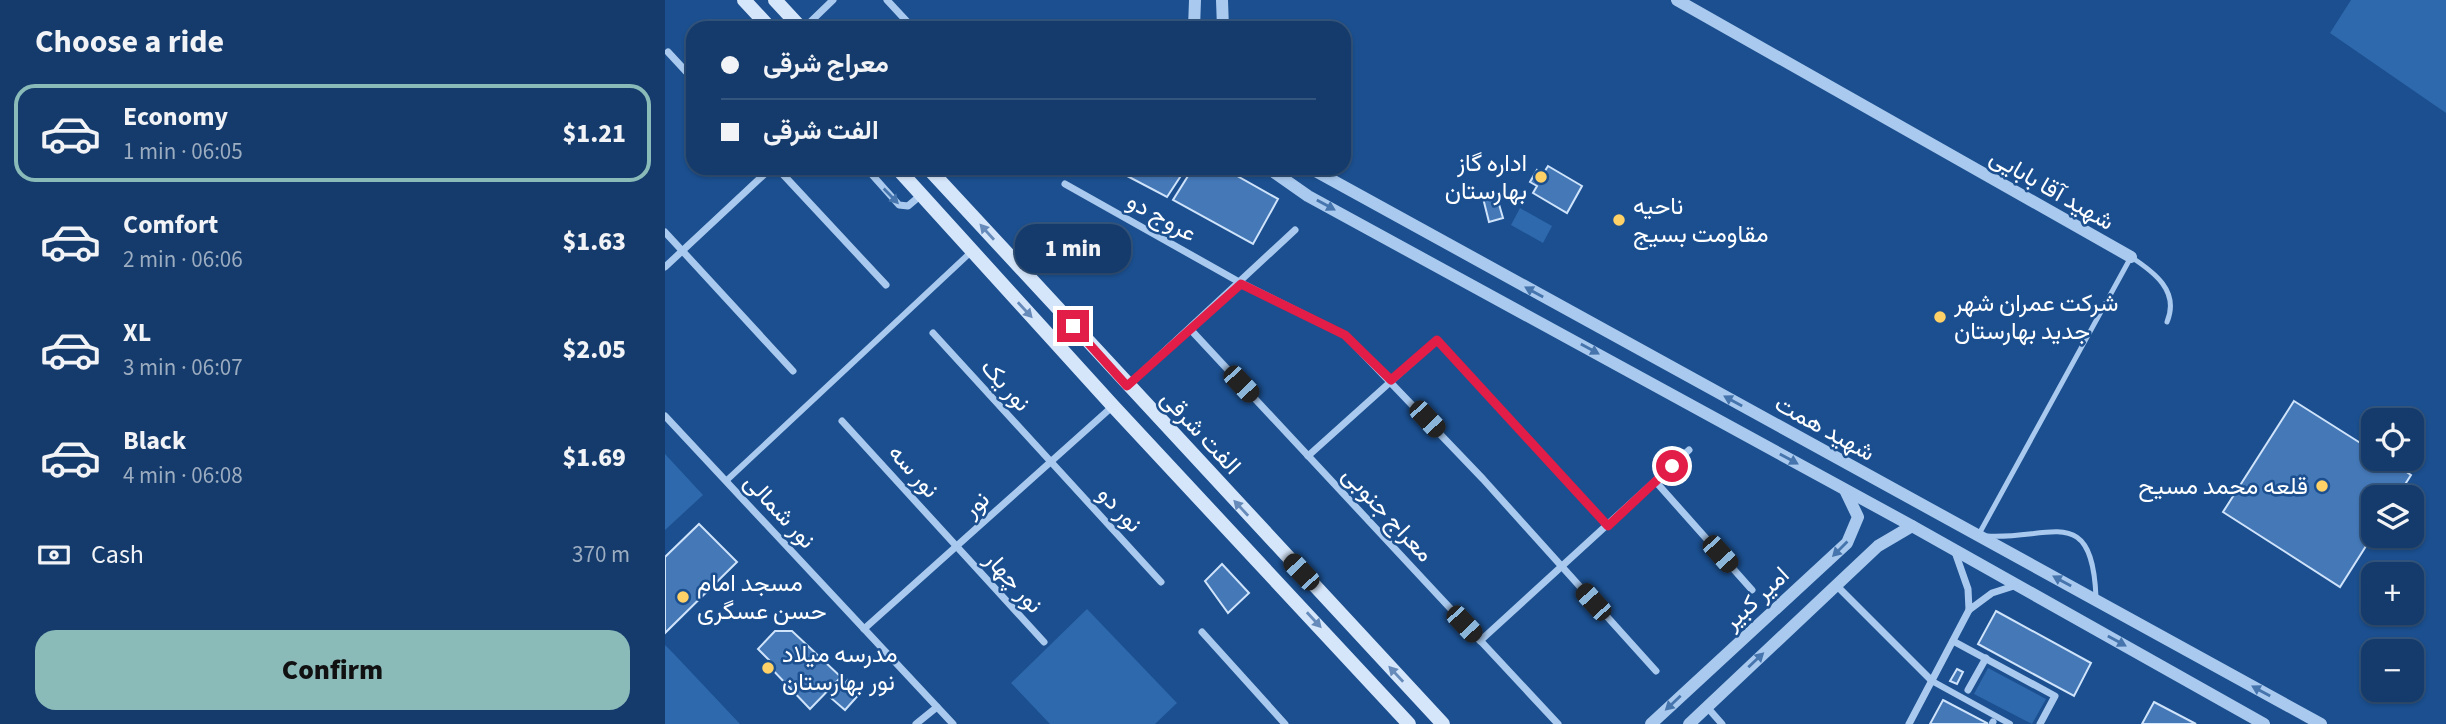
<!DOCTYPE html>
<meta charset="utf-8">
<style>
body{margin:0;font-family:"Source Sans 3",Vazirmatn,sans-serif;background:#214673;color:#f1f3f6;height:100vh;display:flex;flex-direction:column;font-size:26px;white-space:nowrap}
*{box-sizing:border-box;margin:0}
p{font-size:23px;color:#9dadc1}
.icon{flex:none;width:38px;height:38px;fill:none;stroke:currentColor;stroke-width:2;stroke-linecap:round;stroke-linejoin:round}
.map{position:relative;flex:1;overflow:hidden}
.sheet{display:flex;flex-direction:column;background:#143b6b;width:665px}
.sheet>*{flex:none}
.guide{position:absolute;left:21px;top:21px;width:665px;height:154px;border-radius:21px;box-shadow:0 2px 5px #0004,0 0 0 2px #33557e;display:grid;align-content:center;height:154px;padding:0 35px;background:#143b6b}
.tools{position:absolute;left:1696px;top:408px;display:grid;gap:14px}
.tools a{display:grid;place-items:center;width:63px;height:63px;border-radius:14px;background:#143b6b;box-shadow:0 2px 5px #0004,0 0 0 2px #33557e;font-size:35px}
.end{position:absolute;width:32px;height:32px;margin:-16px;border:9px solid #e11d48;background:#fff;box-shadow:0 0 0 4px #fff}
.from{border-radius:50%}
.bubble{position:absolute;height:49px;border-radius:21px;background:#143b6b;box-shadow:0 2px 5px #0004,0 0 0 2px #33557e;font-size:23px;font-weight:800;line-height:49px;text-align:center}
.car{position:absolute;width:21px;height:42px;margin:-21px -10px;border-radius:9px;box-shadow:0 0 5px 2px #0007;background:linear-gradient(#222 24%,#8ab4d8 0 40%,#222 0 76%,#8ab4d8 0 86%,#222 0)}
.guide b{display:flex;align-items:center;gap:24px;height:66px;font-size:26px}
.guide b+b{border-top:2px solid #33557e}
.guide i{width:18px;height:18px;background:#f1f3f6}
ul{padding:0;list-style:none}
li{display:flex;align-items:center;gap:21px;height:98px;margin:0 14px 10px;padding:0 21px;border:4px solid transparent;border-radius:21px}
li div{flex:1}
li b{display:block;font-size:26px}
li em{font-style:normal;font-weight:800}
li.active{border-color:#8bbbb9}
li>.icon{width:63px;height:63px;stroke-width:1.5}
h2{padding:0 35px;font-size:32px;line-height:84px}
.pay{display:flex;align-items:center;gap:18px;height:77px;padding:0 35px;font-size:26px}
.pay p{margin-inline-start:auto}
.button{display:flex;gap:14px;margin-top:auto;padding:14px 35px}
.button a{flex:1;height:80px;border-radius:21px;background:#8bbbb9;color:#111;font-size:28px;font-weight:800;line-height:80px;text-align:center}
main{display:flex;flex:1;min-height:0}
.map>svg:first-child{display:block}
</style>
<main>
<section class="sheet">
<h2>Choose a ride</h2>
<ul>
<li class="active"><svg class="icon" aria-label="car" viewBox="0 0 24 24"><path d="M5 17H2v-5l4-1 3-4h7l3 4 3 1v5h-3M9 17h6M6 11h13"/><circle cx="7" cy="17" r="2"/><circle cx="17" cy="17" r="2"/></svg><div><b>Economy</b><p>1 min · 06:05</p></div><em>$1.21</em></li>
<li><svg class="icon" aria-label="car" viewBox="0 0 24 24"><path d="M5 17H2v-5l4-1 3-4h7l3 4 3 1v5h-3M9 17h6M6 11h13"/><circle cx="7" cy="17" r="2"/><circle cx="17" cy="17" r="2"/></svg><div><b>Comfort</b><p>2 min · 06:06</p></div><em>$1.63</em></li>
<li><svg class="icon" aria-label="car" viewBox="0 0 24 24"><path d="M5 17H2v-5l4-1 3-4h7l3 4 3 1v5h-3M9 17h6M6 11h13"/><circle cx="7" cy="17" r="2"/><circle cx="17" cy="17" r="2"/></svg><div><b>XL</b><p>3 min · 06:07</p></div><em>$2.05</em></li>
<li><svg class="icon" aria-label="car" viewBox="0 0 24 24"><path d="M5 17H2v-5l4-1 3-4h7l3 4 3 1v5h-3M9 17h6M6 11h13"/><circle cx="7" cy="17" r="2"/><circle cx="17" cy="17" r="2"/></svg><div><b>Black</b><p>4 min · 06:08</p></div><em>$1.69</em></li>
</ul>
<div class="pay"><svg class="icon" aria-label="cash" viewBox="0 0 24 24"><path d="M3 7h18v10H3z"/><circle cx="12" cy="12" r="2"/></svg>Cash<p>370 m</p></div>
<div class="button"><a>Confirm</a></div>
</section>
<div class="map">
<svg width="1781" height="724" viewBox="0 0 1781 724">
<rect width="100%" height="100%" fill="#1b4f8f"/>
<!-- green -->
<g fill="#2e69ad">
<path d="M 1686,0 L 1781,0 L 1781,113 L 1665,33 Z"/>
<path d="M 855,208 L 887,226 L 878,243 L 846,225 Z"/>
<path d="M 0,454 L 38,495 L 0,530 Z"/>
<path d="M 422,609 L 512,703 L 490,724 L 385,724 L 346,683 Z"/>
<path d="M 0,645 L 9,654 L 75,724 L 0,724 Z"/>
<path d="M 1323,668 L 1381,699 L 1367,724 L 1309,694 Z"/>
</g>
<!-- building -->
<g fill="#4478b7" stroke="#cfe3fa" stroke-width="2">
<path d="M 883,166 L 917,186 L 902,213 L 868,193 L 872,186 L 865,182 L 872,170 L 878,174 Z"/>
<path d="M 447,168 L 521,168 L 502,197 Z"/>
<path d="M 528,168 L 558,168 L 613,199 L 588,244 L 508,200 Z"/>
<path d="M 831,194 L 838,218 L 824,222 L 818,198 Z"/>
<path d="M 1629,401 L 1708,451 L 1708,458 L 1720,458 L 1746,475 L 1732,497 L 1708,497 L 1708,535 L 1675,587 L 1558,512 Z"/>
<path d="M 34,524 L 72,562 L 0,633 L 0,557 Z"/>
<path d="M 557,564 L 584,593 L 563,613 L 540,581 Z"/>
<path d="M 1331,611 L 1426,663 L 1409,696 L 1313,644 Z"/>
<path d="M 110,631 L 127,631 L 176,677 L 145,709 L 102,664 L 105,661 L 93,649 Z"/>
<path d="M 1292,669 L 1298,672 L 1292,684 L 1285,681 Z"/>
<path d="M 183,680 L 196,692 L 180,710 L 166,698 Z"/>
<path d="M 1278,700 L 1322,723 L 1322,724 L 1265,724 Z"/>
<path d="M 1489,702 L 1531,724 L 1477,724 Z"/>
</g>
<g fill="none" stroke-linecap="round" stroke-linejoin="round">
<!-- service -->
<g stroke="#a9c9ee" stroke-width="5">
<path d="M 1314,534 L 1466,257 C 1489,272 1515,291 1502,322"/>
<path d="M 1322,536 C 1386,540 1427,502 1431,597"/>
</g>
<!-- pedestrian -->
<g stroke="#a9c9ee" stroke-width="6">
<path d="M 61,481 L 306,252"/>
<path d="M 1267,681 L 1345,724"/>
</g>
<!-- minor -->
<g stroke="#a9c9ee" stroke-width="7">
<path d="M 222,0 L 248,28"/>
<path d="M 139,28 L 168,0"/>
<path d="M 3,52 L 28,79"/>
<path d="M 112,168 L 221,285"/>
<path d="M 201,168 L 234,205 L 243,206 L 256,195"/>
<path d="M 400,184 L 576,283 L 680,335 L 818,479 L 991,671"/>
<path d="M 0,232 L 128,371"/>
<path d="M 0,267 L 106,168"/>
<path d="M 525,329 L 893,724"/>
<path d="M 268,333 L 496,582"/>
<path d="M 463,385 L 630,230"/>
<path d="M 0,416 L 288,724"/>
<path d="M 177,421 L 379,642"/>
<path d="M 643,456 L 772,340 L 943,526"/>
<path d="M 991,482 L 1087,590"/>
<path d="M 1290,552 L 1303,589 L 1304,610 L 1327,593 L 1352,585"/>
<path d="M 1171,585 L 1267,681"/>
<path d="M 199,629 L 448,406"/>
<path d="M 537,632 L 620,724"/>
<path d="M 815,641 L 1024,450"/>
<path d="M 1288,641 L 1390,696 L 1375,724"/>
<path d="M 1303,690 L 1321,658"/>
<path d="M 1042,707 L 1057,724"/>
<path d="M 251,724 L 272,707"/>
<path d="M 1244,724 L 1304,610"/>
<path d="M 1327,724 L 1328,722"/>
</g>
<!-- tertiary -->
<g stroke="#a9c9ee" stroke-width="12">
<path d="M 557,0 L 558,28"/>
<path d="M 1012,0 L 1466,257"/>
<path d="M 529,28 L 530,0"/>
<path d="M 603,168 L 643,196 L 1247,526 L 1599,724"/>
<path d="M 645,168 L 1656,724"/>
<path d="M 986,724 L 1182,543 L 1193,517 L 1180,490"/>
<path d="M 1024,724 L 1213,546 L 1247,526"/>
</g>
<!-- secondary -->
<g stroke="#d6e6fa" stroke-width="14">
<path d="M 79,0 L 105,28"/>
<path d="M 110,0 L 136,28"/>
<path d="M 232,168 L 448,406 L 744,724"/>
<path d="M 263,168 L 778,724"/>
</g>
</g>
<!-- one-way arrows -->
<defs><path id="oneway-solid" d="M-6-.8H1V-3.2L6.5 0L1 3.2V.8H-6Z" transform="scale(1.75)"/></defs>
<g fill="#4674ac">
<use href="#oneway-solid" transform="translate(226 196) rotate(46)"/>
<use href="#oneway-solid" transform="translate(661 205) rotate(29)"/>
<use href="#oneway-solid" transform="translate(869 292) rotate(-151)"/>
<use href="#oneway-solid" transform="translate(925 349) rotate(29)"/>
<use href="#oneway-solid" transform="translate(1068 401) rotate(-151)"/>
<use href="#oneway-solid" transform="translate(1124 459) rotate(29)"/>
<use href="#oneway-solid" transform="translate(1175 549) rotate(135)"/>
<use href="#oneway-solid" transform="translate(1397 581) rotate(-151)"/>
<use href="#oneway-solid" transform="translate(1452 641) rotate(29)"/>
<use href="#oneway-solid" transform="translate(1091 660) rotate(-43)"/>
<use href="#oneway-solid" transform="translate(1596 691) rotate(-151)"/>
<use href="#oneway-solid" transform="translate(1008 703) rotate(137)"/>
</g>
<g fill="#668bba">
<use href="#oneway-solid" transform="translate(322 232) rotate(-132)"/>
<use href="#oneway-solid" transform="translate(360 310) rotate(47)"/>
<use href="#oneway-solid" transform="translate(576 508) rotate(-133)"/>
<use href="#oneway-solid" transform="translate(649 620) rotate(47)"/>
<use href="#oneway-solid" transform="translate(731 674) rotate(-133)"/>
</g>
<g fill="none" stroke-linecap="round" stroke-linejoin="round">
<!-- route -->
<path stroke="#e11d48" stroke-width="9" d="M 408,326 L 462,386 L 576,284 L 680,335 L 726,380 L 772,340 L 943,526 L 1007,466"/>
</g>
<!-- markers -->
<g fill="#ffd166" stroke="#1b4f8f" stroke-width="2.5">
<circle cx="876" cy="177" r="7"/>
<circle cx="954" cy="220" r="7"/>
<circle cx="1275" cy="317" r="7"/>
<circle cx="1657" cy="486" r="7"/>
<circle cx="18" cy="597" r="7"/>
<circle cx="103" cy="668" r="7"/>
</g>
<g text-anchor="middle" stroke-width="5" stroke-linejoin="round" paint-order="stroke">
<!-- poi labels -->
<g font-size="24" fill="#fff" stroke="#1b4f8f" text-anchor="start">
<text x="862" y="171" text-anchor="end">اداره گاز<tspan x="862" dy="28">بهارستان</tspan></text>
<text x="968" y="214">ناحیه<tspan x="968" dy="28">مقاومت بسیج</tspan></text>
<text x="1289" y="311">شرکت عمران شهر<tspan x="1289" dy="28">جدید بهارستان</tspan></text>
<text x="1643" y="494" text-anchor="end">قلعه محمد مسیح</text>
<text x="32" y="591">مسجد امام<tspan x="32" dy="28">حسن عسگری</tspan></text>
<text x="117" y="662">مدرسه میلاد<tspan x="117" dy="28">نور بهارستان</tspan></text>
</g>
<!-- street labels -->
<g font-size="24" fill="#fff" stroke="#1b4f8f">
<text transform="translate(1387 189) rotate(30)" y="8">شهید آقا بابایی</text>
<text transform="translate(497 217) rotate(29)" y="8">عروج دو</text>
<text transform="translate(341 385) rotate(48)" y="8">نور یک</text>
<text transform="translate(1160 428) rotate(29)" y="8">شهید همت</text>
<text transform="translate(536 432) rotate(47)" y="8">الفت شرقی</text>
<text transform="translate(249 471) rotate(48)" y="8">نور سه</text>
<text transform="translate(311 504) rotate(-42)" y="8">نور</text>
<text transform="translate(455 509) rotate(47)" y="8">نور دو</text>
<text transform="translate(115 511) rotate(47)" y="8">نور شمالی</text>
<text transform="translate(723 514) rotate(47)" y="8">معراج جنوبی</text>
<text transform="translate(349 582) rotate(48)" y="8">نور چهار</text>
<text transform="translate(1091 598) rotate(-43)" y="8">امیر کبیر</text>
</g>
</g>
</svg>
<div class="tools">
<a><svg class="icon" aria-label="locate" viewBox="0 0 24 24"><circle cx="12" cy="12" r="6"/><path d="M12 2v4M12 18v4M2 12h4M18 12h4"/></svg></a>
<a><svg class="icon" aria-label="layers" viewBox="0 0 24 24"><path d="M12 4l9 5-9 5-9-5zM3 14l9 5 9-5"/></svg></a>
<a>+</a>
<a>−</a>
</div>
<i class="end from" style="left:1007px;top:466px"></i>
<i class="end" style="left:408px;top:326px"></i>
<div class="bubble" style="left:350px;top:224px;width:116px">1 min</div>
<i class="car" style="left:576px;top:384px;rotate:137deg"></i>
<i class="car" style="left:762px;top:419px;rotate:137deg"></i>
<i class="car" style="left:1055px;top:554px;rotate:138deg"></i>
<i class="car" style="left:636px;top:572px;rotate:317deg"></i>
<i class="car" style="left:928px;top:602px;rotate:318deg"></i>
<i class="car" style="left:799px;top:624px;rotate:137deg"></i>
<div class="guide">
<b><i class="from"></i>معراج شرقی</b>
<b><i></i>الفت شرقی</b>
</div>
</div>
</main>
